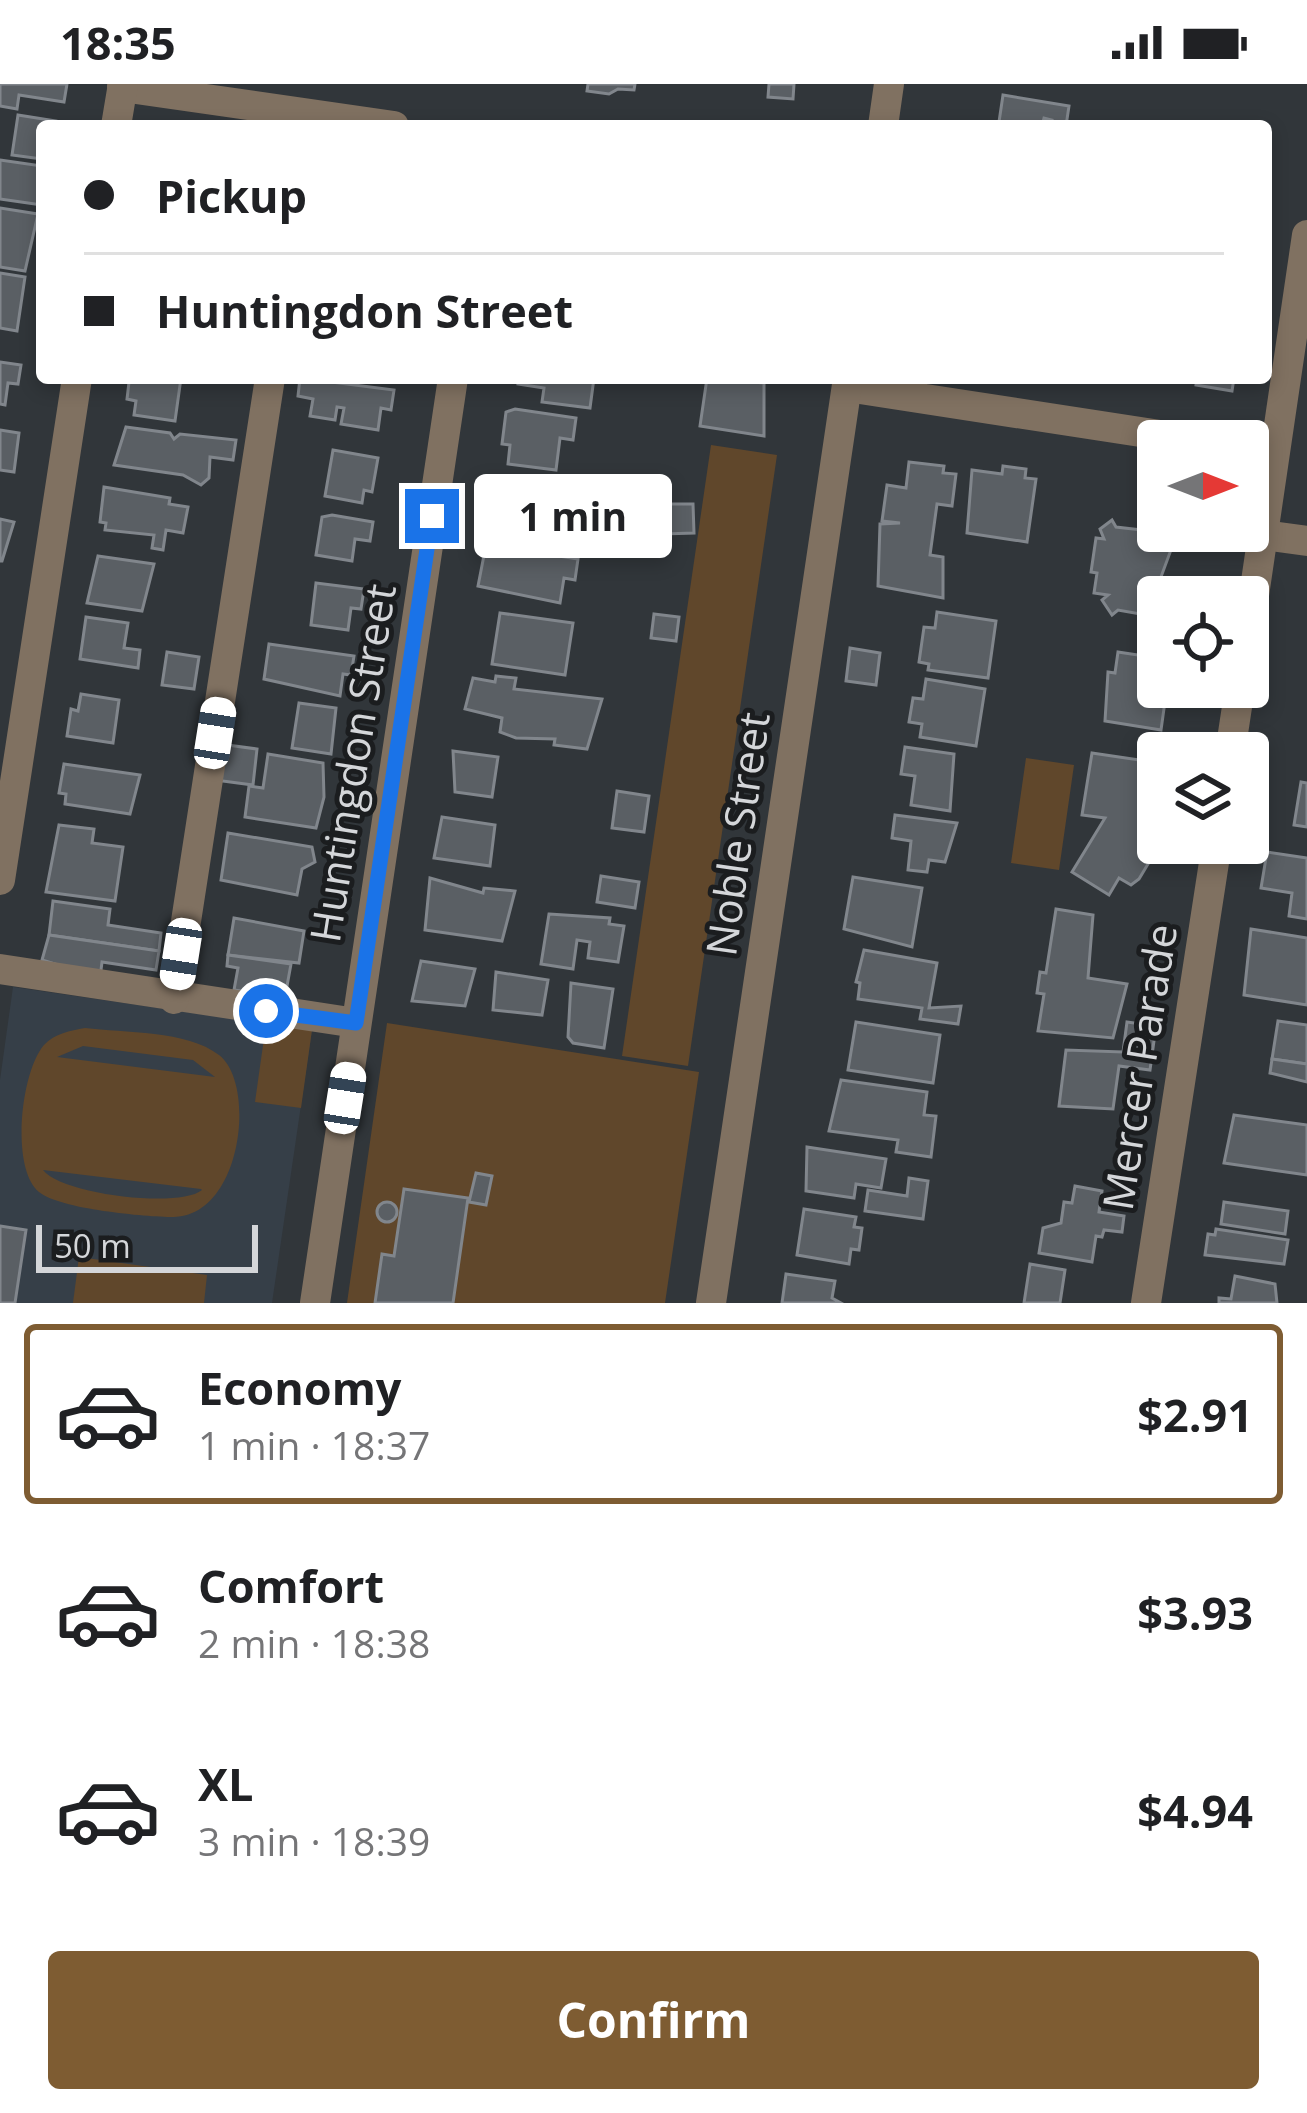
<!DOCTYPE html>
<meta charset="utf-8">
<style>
body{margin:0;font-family:"Open Sans",sans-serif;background:#f2f2f2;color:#202124;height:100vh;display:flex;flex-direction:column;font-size:45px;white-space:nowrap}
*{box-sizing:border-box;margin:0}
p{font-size:39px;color:#757577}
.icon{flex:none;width:66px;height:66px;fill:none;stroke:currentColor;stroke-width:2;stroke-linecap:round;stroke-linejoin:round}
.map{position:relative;height:1219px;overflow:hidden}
.side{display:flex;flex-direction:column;background:#fff;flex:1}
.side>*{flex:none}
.guide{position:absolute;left:36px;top:36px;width:1236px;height:264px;border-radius:12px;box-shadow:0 6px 18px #0003;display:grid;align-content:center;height:264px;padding:0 48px;background:#fff}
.needle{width:78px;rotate:90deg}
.fabs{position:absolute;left:1137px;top:336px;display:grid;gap:24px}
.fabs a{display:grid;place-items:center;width:132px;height:132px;border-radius:12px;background:#fff;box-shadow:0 6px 18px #0003;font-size:60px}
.scale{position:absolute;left:36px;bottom:30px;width:222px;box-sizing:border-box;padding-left:12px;border:6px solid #d4d6d9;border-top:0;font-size:33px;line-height:42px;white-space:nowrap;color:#d4d6d9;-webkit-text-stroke:9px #1b1d1f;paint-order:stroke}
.end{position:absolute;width:54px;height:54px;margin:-27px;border:15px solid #1a73e8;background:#fff;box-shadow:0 0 0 6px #fff}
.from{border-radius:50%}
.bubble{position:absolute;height:84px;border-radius:12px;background:#fff;box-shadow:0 6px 18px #0003;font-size:39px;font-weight:700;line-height:84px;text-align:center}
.car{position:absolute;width:36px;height:72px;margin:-36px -18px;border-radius:15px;box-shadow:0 0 9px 3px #0007;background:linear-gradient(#fff 24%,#345 0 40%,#fff 0 76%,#345 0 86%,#fff 0)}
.guide b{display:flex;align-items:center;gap:42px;height:114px;font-size:45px}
.guide b+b{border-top:3px solid #e0e0e0}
.guide i{width:30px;height:30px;background:#202124}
ul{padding:21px 0 0;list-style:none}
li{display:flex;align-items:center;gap:36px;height:180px;margin:0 24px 18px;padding:0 24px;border:6px solid transparent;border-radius:12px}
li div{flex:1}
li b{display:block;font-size:45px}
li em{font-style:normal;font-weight:700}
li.selected{border-color:#7e5c32}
li>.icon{width:108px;height:108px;stroke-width:1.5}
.cta{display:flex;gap:24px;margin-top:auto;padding:24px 48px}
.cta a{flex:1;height:138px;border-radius:12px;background:#7e5c32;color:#fff;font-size:48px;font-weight:700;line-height:138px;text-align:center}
.status{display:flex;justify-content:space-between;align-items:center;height:84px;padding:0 60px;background:#fff;direction:ltr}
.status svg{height:33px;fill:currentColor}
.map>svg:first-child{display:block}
</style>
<div class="status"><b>18:35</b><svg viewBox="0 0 49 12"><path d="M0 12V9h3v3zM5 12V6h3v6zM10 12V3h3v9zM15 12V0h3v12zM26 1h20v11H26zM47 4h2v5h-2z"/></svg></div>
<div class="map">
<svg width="1307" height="1219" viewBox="0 0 1307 1219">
<rect width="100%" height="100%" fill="#31363a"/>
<!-- built -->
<path fill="#363f48" d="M 13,903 L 312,946 L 272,1219 L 0,1219 L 0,996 Z"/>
<!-- green -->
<g fill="#60472b" fill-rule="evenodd">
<path d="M 711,361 L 777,371 L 688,982 L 622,972 Z"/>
<path d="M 1026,674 L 1074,681 L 1059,786 L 1011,779 Z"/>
<path d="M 387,939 L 699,988 L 665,1219 L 347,1219 Z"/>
<path d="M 266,940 L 312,946 L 301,1024 L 255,1018 Z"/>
<path d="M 85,944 C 124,949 187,946 219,971 C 257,1000 242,1133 173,1133 C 146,1133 59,1125 39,1108 C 10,1084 21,987 44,961 C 55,949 70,947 85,944 ZM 83,962 L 193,976 L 215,993 L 57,973 ZM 43,1086 L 201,1105 L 202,1106 C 179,1125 61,1110 43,1086 Z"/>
<path d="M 79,1173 L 207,1191 L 204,1219 L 73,1219 Z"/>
</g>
<!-- building -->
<g fill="#5a5f64" stroke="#81868c" stroke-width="3">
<path d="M 0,0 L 67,0 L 64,18 L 19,11 L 17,25 L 0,22 Z"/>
<path d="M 588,0 L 635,0 L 634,6 L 618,5 L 609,10 L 587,7 Z"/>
<path d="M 769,0 L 794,0 L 793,15 L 768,13 Z"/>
<path d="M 1003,11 L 1069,22 L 1066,42 L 1051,42 L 1052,36 L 1044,34 L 1042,42 L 993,42 L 999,38 Z"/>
<path d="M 18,31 L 56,37 L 56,42 L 42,42 L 42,75 L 12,71 Z"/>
<path d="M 0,76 L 42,82 L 42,121 L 0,115 Z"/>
<path d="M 0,124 L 38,130 L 25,187 L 0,183 Z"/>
<path d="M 0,189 L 25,193 L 17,247 L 0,244 Z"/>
<path d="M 0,278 L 21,281 L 18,300 L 8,299 L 5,321 L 0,320 Z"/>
<path d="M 135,294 L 181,294 L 175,337 L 134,331 L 136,317 L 127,315 L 129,298 Z"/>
<path d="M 300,294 L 394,306 L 391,326 L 381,324 L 378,346 L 341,340 L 344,324 L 337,323 L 335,336 L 310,332 L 313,315 L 298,312 Z"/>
<path d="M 519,294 L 594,294 L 590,324 L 542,318 L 544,304 L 518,300 Z"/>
<path d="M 707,294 L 764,299 L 764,352 L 700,342 Z"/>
<path d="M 1197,294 L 1234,294 L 1232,307 L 1196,301 Z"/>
<path d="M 515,325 L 576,334 L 573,356 L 560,354 L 556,386 L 508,380 L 510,361 L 502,360 L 506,328 Z"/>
<path d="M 126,343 L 170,349 L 174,355 L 180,350 L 236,356 L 233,376 L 210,373 L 209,394 L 201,401 L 183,391 L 114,381 Z"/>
<path d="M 0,346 L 19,349 L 14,388 L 0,386 Z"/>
<path d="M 333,366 L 378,374 L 372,408 L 364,406 L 362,419 L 325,412 Z"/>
<path d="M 909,378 L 944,382 L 943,389 L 956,390 L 952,422 L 937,420 L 930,471 L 943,473 L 943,514 L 878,502 L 880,440 L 900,439 L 882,437 L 887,401 L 906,404 Z"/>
<path d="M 1003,382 L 1026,385 L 1025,394 L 1036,395 L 1027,458 L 967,449 L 972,386 L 1002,390 Z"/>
<path d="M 510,394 L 553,400 L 550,419 L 559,418 L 559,422 L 616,421 L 617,444 L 606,445 L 601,457 L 574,458 L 579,446 L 564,446 L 563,437 L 548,439 L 545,458 L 495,450 Z"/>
<path d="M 104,403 L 170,414 L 169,420 L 188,423 L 183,449 L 166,446 L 163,466 L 152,464 L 154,451 L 105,446 L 106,439 L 100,438 Z"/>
<path d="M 662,420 L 693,420 L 694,449 L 663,450 Z"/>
<path d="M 1150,426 L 1158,432 L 1158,447 L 1170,447 L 1175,455 L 1158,501 L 1185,505 L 1184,513 L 1158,513 L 1158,548 L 1150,547 L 1152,532 L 1118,526 L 1112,531 L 1102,516 L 1108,511 L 1094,509 L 1097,489 L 1091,488 L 1096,454 L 1104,455 L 1100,445 L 1112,436 L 1116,443 L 1142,446 L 1139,434 Z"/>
<path d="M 332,431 L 373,438 L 370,457 L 355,455 L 352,477 L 316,471 L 322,433 Z"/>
<path d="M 0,435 L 14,438 L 2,477 L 0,477 Z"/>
<path d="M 486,461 L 578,475 L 575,496 L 564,494 L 560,519 L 478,502 Z"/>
<path d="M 98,472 L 154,480 L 142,527 L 87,519 Z"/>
<path d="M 316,499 L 364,505 L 361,525 L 351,524 L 348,546 L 311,541 Z"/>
<path d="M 937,528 L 996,537 L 988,594 L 928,586 L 929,580 L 919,578 L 924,543 L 935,544 Z"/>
<path d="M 500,529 L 573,539 L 565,591 L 492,580 Z"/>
<path d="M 654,530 L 679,533 L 676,557 L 651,554 Z"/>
<path d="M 86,533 L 128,539 L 124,564 L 140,566 L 138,584 L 80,575 Z"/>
<path d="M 269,560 L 354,572 L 351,591 L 343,590 L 340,612 L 264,595 Z"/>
<path d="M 850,564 L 880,569 L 876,601 L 846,597 Z"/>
<path d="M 167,568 L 199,573 L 194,605 L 162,601 Z"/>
<path d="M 1118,568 L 1158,574 L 1158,603 L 1167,603 L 1161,646 L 1105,637 L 1108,588 L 1115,589 Z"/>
<path d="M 496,592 L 516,594 L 514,605 L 602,615 L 587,665 L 554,661 L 555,655 L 516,654 L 500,648 L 502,634 L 465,625 L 473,594 L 495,598 Z"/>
<path d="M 926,595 L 985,605 L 976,662 L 920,653 L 922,640 L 909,638 L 913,614 L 923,615 Z"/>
<path d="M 81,610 L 119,616 L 113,659 L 67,652 L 71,625 L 78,627 Z"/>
<path d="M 299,619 L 336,624 L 331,670 L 292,664 Z"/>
<path d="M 220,660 L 257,665 L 253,701 L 215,696 Z"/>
<path d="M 905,663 L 954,670 L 950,727 L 911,721 L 915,692 L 901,690 Z"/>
<path d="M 453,667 L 498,673 L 492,713 L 455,708 Z"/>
<path d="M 1092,669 L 1153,678 L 1150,699 L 1158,701 L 1154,770 L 1139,795 L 1131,801 L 1119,794 L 1109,811 L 1072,788 L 1105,734 L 1082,731 Z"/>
<path d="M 268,670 L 323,679 L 324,713 L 316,744 L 245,733 L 249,702 L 263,704 Z"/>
<path d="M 64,680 L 140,691 L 130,730 L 65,720 L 66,710 L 59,709 Z"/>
<path d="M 1301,698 L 1307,699 L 1307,743 L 1294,741 Z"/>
<path d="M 617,707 L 649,712 L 644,748 L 612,744 Z"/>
<path d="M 895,731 L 957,739 L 945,778 L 929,776 L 927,788 L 908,786 L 911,757 L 892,754 Z"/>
<path d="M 442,733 L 495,741 L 490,782 L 434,774 Z"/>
<path d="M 59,741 L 94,745 L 92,759 L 123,763 L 115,817 L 46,808 Z"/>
<path d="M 228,749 L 312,763 L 315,778 L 302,785 L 297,811 L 221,796 Z"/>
<path d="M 1267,768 L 1307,774 L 1307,835 L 1289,832 L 1292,809 L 1261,804 Z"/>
<path d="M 601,792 L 639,798 L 635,824 L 597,818 Z"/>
<path d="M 853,793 L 922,804 L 912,863 L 844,845 Z"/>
<path d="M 430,794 L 483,809 L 484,804 L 515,807 L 502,857 L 425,846 Z"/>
<path d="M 53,817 L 110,825 L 108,841 L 161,849 L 159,867 L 49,851 Z"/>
<path d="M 1056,825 L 1093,831 L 1088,894 L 1127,900 L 1113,954 L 1038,947 L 1044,910 L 1037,909 L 1040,888 L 1046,889 Z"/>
<path d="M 549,830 L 610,834 L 609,840 L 624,842 L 618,878 L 588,874 L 590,858 L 577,856 L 573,885 L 541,880 Z"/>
<path d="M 234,834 L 304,847 L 299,879 L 228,871 Z"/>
<path d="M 1251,845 L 1307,854 L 1307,921 L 1244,911 Z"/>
<path d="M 49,851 L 159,867 L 156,886 L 102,878 L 100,894 L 42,876 Z"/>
<path d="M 864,866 L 937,879 L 929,924 L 961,922 L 958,940 L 920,935 L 922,924 L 858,915 L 860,899 L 856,898 Z"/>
<path d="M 228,871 L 291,880 L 285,913 L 234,906 L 238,884 L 227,882 Z"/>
<path d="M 421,877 L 475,885 L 465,922 L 412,917 Z"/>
<path d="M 496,888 L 548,896 L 542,931 L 493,926 Z"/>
<path d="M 571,899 L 613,905 L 604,964 L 573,959 L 568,953 Z"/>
<path d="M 1278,937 L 1307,941 L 1307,980 L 1272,975 Z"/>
<path d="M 856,938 L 940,951 L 933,999 L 848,986 Z"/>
<path d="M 1127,938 L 1156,942 L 1150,986 L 1119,982 L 1113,1025 L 1059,1022 L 1066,966 L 1123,968 Z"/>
<path d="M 1272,975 L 1307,980 L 1307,998 L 1270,989 Z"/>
<path d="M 841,996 L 927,1008 L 924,1031 L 936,1032 L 931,1073 L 896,1068 L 898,1056 L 829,1047 Z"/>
<path d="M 1234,1031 L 1307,1041 L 1307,1091 L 1224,1079 Z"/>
<path d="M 807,1063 L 886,1075 L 881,1104 L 856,1100 L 854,1114 L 806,1107 Z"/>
<path d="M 476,1089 L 492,1092 L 486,1121 L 469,1118 Z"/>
<path d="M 909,1094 L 928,1097 L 923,1135 L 865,1127 L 868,1106 L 907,1112 Z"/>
<path d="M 1075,1102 L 1102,1107 L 1099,1128 L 1124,1132 L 1122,1148 L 1104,1146 L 1102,1153 L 1096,1152 L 1092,1178 L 1039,1169 L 1043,1144 L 1061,1139 L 1064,1118 L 1072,1119 Z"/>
<path d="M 404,1105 L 468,1114 L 453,1219 L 375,1219 L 382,1170 L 394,1172 Z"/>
<circle cx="387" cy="1128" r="10"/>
<path d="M 1224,1118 L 1288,1127 L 1285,1150 L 1221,1140 Z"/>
<path d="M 804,1125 L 856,1133 L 854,1143 L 862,1144 L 859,1166 L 851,1165 L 849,1180 L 797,1171 Z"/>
<path d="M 0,1142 L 26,1146 L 15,1219 L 0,1219 Z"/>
<path d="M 1216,1145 L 1288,1156 L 1284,1180 L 1205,1171 L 1208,1150 L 1215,1151 Z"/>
<path d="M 1030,1180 L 1065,1186 L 1060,1219 L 1024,1219 Z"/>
<path d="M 786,1190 L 835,1197 L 832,1214 L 841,1219 L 782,1219 Z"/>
<path d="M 1235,1192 L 1275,1200 L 1277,1219 L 1219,1219 L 1219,1214 L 1231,1215 Z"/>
</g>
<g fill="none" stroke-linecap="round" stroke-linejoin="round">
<!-- minor -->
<g stroke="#807161" stroke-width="30">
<path d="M 122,3 L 394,42"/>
<path d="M 116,42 L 123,0"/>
<path d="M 883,42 L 889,0"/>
<path d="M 847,303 L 1199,357"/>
<path d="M 1263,451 L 1307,457"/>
<path d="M 1248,552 L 1307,151"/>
<path d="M 1230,669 L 1240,603"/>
<path d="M 0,796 L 77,294"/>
<path d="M 0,885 L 356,939"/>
<path d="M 174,915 L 270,294"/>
<path d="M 315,1219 L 453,294"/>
<path d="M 711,1219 L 848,294"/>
<path d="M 1146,1219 L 1217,759"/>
</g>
</g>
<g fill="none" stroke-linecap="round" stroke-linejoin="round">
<!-- route -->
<path stroke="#1a73e8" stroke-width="15" d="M 266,927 L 356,939 L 432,432"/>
</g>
<g text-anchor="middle" stroke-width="10" stroke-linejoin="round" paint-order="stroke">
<!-- street labels -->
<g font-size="42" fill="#d4d6d9" stroke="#1b1d1f">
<text transform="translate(353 679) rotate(-81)" y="15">Huntingdon Street</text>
<text transform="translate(738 750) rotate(-82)" y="15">Noble Street</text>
<text transform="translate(1140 983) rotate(-81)" y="15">Mercer Parade</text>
</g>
</g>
</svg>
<div class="fabs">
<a><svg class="needle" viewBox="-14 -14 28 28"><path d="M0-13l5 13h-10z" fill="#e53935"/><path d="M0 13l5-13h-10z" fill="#757577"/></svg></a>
<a><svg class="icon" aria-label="locate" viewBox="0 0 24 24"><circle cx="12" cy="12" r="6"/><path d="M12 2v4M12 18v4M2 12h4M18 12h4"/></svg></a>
<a><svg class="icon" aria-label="layers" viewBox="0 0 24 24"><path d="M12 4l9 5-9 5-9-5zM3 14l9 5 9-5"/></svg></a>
</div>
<div class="scale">50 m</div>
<i class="end from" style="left:266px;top:927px"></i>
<i class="end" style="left:432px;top:432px"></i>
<div class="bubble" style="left:474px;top:390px;width:198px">1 min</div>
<i class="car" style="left:215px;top:649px;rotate:9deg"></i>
<i class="car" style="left:181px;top:870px;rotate:189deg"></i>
<i class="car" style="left:345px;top:1014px;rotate:9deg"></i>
<div class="guide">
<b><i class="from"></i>Pickup</b>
<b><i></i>Huntingdon Street</b>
</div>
</div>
<section class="side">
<ul>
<li class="selected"><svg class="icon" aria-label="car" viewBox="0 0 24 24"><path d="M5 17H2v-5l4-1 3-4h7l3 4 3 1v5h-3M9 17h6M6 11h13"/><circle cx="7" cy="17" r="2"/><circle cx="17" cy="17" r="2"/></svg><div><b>Economy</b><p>1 min · 18:37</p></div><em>$2.91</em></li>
<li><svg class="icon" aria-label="car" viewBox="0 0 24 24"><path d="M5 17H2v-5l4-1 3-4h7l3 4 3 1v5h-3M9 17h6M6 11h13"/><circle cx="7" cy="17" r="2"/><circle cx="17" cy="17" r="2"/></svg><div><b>Comfort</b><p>2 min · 18:38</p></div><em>$3.93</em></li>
<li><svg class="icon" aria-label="car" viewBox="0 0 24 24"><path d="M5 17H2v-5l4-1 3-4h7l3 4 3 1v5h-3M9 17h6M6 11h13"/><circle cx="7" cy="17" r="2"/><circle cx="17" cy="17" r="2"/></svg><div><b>XL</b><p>3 min · 18:39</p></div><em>$4.94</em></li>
</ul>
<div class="cta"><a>Confirm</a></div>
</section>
